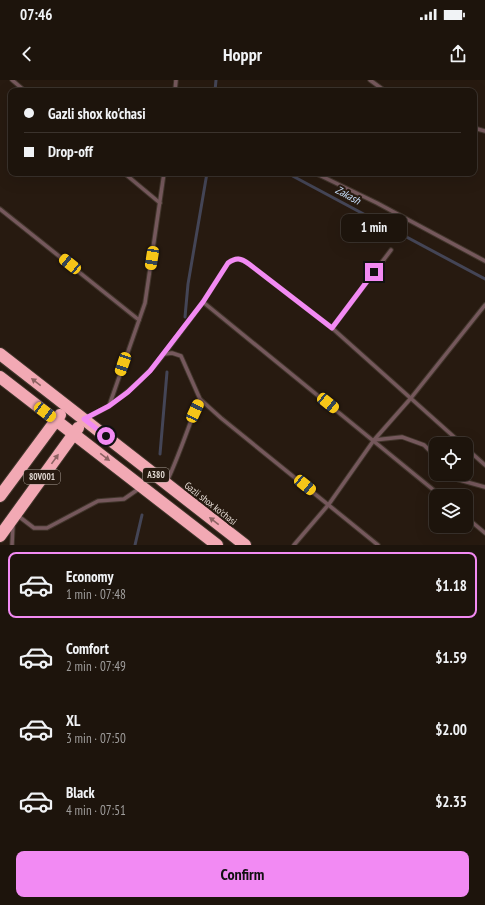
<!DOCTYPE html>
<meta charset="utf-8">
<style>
body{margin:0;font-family:"PT Sans Narrow",sans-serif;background:#2a211a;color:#f1f3f6;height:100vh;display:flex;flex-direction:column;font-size:15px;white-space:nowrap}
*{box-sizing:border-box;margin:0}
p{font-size:13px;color:#a09e9d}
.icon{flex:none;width:22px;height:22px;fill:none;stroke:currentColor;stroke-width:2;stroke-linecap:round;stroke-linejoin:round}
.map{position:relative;height:465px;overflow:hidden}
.side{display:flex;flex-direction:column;background:#1d140c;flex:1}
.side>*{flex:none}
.banner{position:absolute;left:8px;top:8px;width:469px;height:88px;border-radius:8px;box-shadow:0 4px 16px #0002,0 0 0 1px #3b332d;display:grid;align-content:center;height:88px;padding:0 16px;background:#1d140c}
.buttons{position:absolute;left:429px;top:357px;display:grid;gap:8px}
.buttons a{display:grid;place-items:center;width:44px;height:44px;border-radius:8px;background:#1d140c;box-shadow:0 4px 16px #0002,0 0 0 1px #3b332d;font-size:20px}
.end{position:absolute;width:18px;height:18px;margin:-9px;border:5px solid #f28af3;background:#111;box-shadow:0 0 0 2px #111}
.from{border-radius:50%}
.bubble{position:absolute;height:28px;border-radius:8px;background:#1d140c;box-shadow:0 4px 16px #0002,0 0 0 1px #3b332d;font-size:13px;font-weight:700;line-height:28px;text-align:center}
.car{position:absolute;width:12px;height:24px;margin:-12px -6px;border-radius:5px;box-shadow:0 0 3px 1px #0007;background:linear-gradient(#f5c518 24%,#345 0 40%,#f5c518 0 76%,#345 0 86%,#f5c518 0)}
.banner b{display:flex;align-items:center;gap:14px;height:38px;font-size:15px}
.banner b+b{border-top:1px solid #3b332d}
.banner i{width:10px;height:10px;background:#f1f3f6}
ul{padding:7px 0 0;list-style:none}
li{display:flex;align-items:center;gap:12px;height:66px;margin:0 8px 6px;padding:0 8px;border:2px solid transparent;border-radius:8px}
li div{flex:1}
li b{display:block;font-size:15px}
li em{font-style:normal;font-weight:700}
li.active{border-color:#f28af3}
li>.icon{width:36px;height:36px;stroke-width:1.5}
.action{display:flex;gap:8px;margin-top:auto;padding:8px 16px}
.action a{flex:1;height:46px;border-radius:8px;background:#f28af3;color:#111;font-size:16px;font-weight:700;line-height:46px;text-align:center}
.status{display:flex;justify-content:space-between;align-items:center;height:28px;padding:0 20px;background:#1d140c;direction:ltr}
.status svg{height:11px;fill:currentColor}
header{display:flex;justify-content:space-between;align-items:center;height:52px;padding:0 16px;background:#1d140c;font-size:18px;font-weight:700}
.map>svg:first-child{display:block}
</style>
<div class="status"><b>07:46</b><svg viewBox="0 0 49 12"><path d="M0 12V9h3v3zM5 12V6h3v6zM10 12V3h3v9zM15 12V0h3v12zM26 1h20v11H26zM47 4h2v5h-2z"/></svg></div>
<header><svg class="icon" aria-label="back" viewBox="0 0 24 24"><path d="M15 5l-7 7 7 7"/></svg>Hoppr<svg class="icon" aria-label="share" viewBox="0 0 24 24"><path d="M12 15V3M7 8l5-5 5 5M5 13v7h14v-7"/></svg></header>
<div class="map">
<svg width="485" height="465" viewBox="0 0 485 465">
<rect width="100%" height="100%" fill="#271a10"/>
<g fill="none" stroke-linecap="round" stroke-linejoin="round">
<!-- stream -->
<g stroke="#444556" stroke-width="3">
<path d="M 215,11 L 216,0"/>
<path d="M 287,93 L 485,199"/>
<path d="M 185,237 L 188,204 L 207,93"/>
<path d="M 160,374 L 167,292"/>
<path d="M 135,465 L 142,435"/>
</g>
<defs>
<g id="lane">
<path d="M 12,0 L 25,11"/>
<path d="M 370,0 L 385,11"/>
<path d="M 175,11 L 176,0"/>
<path d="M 474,48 L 485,51"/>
<path d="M 124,93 L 160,123"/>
<path d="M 315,93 L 377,123 L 485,181"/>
<path d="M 0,129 L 139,240"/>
<path d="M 203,222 L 441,416"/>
<path d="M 332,248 L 462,364"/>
<path d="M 164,274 L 203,222 L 228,183 C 236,177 241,178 249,184 L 332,248 L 391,170"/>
<path d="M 109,326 C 130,311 149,294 164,274 L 172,273 L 181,276 L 200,319 L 221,338 L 378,465"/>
<path d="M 87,338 L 109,326 L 145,223 L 164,93"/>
<path d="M 374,360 L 411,318 L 485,225"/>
<path d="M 466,368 L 485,385"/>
<path d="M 451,394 L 456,399 L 485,407"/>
<path d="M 167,401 C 180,374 188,346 200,319"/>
<path d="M 17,435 L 34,448 L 47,448 L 98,421 L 124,419 L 140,408"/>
<path d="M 466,437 L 485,453"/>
<path d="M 12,465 L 13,444"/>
<path d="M 294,465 L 329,424 L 374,360 L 402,357 L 424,365 L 436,377"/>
</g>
<g id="highway">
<path d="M 0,274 L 245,465"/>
<path d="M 0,297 L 217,465"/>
<path d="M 0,416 L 60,335"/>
<path d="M 0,456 L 78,348"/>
</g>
</defs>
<!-- lane casing -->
<use href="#lane" stroke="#41352b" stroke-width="5.5"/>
<!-- highway casing -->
<use href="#highway" stroke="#41352b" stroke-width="14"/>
<!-- lane -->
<use href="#lane" stroke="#75585c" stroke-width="3.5"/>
<!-- highway -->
<use href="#highway" stroke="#f2a9b4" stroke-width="12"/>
</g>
<!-- one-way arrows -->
<defs><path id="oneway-solid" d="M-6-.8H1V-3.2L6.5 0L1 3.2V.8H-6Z"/></defs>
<g fill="#8c6262">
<use href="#oneway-solid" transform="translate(36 302) rotate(-142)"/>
<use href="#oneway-solid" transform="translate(105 377) rotate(37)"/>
<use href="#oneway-solid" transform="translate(55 379) rotate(-54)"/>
<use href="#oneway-solid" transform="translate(214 441) rotate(-142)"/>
</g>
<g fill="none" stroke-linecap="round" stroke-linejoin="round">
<!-- route -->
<path stroke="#f28af3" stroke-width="5" d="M 106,356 L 84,339 L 109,326 L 128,312 L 150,291 L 203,222 L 228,183 C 236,177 241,178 249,184 L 332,248 L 374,192"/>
</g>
<g text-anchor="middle" stroke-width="4" stroke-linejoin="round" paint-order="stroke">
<!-- shield labels -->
<g fill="#271a10" stroke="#aba098" stroke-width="1">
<rect x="143" y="388" width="26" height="14" rx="3"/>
<rect x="24" y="390" width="36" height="14" rx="3"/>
</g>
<g font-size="9" font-weight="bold" fill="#e3dad3">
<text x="156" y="398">A380</text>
<text x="42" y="400">80V001</text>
</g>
<!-- street labels -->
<g font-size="10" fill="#e3dad3" stroke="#271a10">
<text transform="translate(211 423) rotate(38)" y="4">Gazli shox ko'chasi</text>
</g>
<!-- water labels -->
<g font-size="11" font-style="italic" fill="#c8e0fc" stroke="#271a10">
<text transform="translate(348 115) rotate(28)" y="4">Zakash</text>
</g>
</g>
</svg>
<div class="buttons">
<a><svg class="icon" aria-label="locate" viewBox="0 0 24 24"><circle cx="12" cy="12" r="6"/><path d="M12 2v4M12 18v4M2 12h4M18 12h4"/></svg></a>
<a><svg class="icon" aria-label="layers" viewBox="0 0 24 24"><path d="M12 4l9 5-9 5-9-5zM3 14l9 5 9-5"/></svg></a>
</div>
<i class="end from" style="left:106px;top:356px"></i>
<i class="end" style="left:374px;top:192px"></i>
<div class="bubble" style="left:341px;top:134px;width:66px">1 min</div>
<i class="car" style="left:152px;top:178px;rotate:189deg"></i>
<i class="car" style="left:70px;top:184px;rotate:309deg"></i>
<i class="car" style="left:123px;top:284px;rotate:199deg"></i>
<i class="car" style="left:328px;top:323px;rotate:129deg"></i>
<i class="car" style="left:195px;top:331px;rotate:25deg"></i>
<i class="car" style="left:45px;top:332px;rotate:127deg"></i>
<i class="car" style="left:305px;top:405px;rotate:129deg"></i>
<div class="banner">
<b><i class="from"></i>Gazli shox ko'chasi</b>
<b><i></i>Drop-off</b>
</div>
</div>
<section class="side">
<ul>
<li class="active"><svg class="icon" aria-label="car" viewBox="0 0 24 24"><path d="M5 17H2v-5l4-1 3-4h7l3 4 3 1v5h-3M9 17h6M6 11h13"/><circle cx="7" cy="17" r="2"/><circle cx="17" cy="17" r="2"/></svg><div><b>Economy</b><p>1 min · 07:48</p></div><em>$1.18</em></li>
<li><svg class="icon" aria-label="car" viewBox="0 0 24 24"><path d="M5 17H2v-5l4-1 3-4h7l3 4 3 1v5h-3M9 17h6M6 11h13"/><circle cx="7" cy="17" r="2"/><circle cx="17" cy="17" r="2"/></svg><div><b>Comfort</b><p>2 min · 07:49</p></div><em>$1.59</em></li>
<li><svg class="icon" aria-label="car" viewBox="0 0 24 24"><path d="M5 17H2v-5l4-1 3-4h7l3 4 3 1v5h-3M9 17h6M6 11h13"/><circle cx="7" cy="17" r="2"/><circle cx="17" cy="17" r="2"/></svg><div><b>XL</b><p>3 min · 07:50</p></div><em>$2.00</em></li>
<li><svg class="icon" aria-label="car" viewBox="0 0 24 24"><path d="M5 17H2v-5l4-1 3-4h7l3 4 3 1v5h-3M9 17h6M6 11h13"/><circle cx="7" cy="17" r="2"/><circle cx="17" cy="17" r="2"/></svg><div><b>Black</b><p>4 min · 07:51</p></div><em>$2.35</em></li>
</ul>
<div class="action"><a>Confirm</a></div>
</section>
